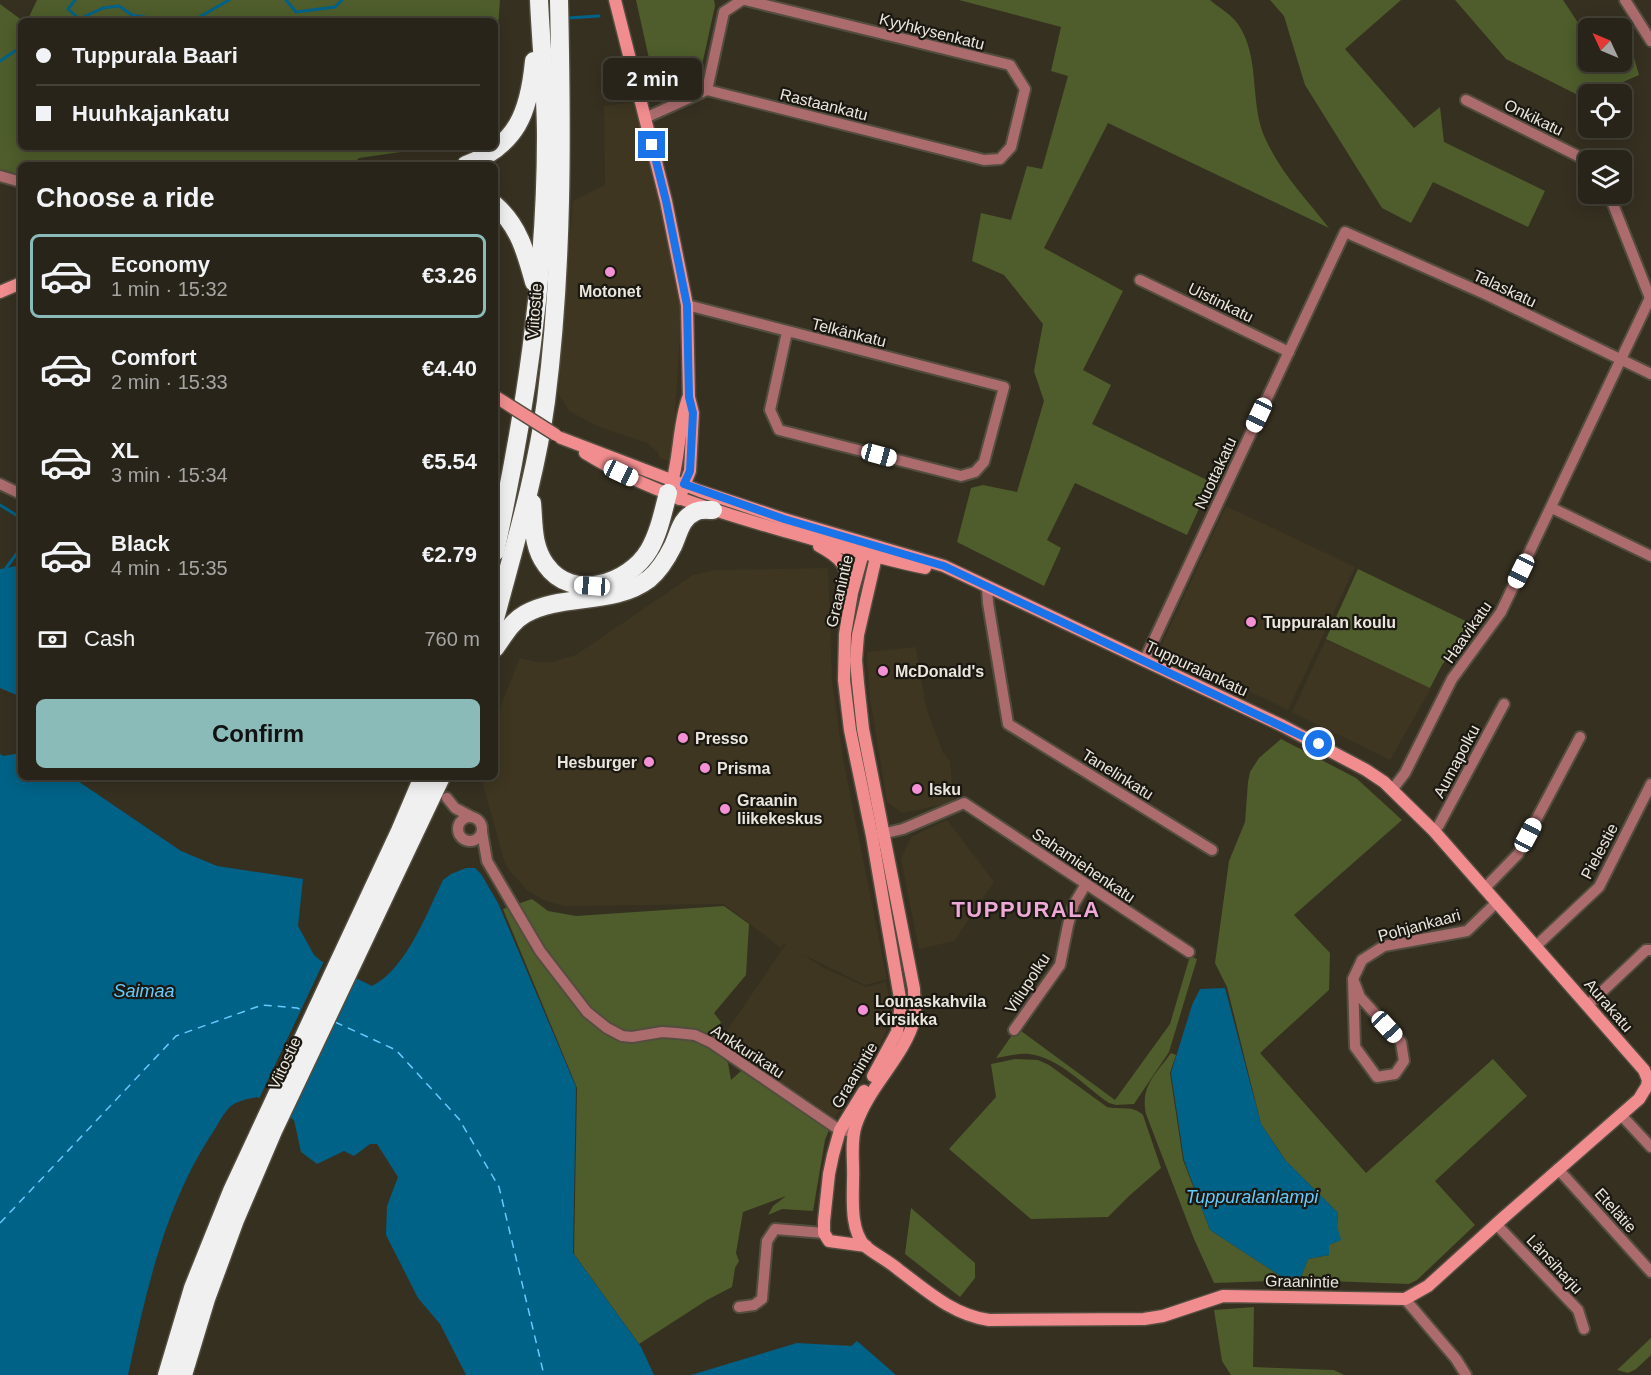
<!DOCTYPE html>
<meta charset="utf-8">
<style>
body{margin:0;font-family:Arial,sans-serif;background:#343026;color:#f1f3f6;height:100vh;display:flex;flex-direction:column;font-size:22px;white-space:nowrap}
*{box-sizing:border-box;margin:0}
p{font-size:20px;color:#a5a4a2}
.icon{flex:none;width:33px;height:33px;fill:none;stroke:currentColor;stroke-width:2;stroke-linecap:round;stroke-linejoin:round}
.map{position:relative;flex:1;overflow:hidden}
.side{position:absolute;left:18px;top:162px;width:480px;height:618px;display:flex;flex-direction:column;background:#282419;border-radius:9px;box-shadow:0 3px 15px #0003,0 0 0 2px #444138}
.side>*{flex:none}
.hud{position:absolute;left:18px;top:18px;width:480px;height:132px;border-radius:9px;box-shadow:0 3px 15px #0003,0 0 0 2px #444138;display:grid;align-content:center;height:132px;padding:0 18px;background:#282419}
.needle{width:39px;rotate:314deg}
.fabs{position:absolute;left:1578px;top:18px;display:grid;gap:12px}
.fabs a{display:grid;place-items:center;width:54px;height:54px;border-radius:9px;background:#282419;box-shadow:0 3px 15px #0003,0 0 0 2px #444138;font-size:30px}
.end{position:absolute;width:27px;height:27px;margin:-14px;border:8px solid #1a73e8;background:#fff;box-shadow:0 0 0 3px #fff}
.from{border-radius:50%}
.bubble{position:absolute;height:42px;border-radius:9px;background:#282419;box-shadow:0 3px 15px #0003,0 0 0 2px #444138;font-size:20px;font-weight:700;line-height:42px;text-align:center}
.car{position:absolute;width:18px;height:36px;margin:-18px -9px;border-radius:8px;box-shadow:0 0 4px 2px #0007;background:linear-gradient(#fff 24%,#345 0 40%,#fff 0 76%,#345 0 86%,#fff 0)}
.hud b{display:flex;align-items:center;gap:21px;height:57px;font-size:22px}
.hud b+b{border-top:2px solid #444138}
.hud i{width:15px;height:15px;background:#f1f3f6}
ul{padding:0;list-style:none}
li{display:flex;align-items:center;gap:18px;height:84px;margin:0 12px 9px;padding:0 6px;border:3px solid transparent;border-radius:9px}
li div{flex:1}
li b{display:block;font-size:22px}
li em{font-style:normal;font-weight:700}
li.on{border-color:#8bbbb9}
li>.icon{width:54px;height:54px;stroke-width:1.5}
h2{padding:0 18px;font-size:27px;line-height:72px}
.pay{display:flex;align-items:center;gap:15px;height:66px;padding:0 18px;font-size:22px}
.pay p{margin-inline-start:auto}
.cta{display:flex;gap:12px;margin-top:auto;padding:12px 18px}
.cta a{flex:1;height:69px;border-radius:9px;background:#8bbbb9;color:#111;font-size:24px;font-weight:700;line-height:69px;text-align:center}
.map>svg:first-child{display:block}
</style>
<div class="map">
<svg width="1651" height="1375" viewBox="0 0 1651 1375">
<rect width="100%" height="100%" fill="#363021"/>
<!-- built -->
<g fill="#3e3620">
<path d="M 633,102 L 657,186 L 680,296 L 680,338 L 673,443 L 669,461 L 659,458 L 658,452 L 647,443 L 597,426 L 569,411 L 558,393 L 573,201 L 605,185 L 604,106 Z"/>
<path d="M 1226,506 L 1355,567 L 1288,710 L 1160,648 Z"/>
<path d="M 828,568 L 832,680 L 843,759 L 887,979 L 865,985 L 802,954 L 824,968 L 866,987 L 886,982 L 890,1001 L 888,1026 L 876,1054 L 835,1118 L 720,1041 L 786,944 L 784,943 L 781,948 L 724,904 L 565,906 L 543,900 L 526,889 L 509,870 L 504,860 L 481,777 L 495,777 L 495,720 L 520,658 L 537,662 L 552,662 L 576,655 L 693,575 L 715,570 Z"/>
<path d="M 1326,640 L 1431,688 L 1390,760 L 1292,712 Z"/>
<path d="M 916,647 L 926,707 L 943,753 L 950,761 L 954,802 L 902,813 L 887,802 L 870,699 L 867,652 Z"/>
<path d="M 947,820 L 994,882 L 954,941 L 919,949 L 901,859 L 911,837 Z"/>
</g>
<!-- green -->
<g fill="#4e5d2b">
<path d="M 37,0 L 500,0 L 498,28 L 495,46 L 495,21 L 27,21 Z"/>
<path d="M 636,0 L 714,0 L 715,6 L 700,74 L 695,81 L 676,82 L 652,72 Z"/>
<path d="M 959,0 L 1210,0 C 1218,7 1232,15 1238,24 C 1261,58 1249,102 1265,138 C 1280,172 1306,199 1329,228 L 1108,123 L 1044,248 L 1123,291 L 1083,370 L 1111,385 L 1092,424 L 1211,482 L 1187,535 L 1075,483 L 1047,540 L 1061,548 L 1044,586 L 957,542 L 971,488 L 983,485 L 1017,492 L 1044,401 L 1034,371 L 1043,324 L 1004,275 L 972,261 L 981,213 L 1011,220 L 1027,166 L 1042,169 L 1068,76 L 1051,71 L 1061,27 Z"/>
<path d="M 1270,0 L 1401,0 L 1345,49 L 1414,128 L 1440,107 L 1444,142 L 1545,191 L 1528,227 L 1433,182 L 1411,223 L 1382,208 L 1305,85 L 1284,16 Z"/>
<path d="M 1455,0 L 1563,0 L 1588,38 L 1588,62 L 1622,62 L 1622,41 L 1628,37 L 1639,75 L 1595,94 L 1588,94 L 1588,97 L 1586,99 L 1506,59 Z"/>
<path d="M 0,4 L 23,21 L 21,21 L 21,147 L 420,147 L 415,150 L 359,158 L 351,165 L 339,165 L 336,162 L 332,165 L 21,165 L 21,175 L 0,169 Z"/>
<path d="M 1358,569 L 1474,625 L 1442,665 L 1430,688 L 1326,639 Z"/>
<path d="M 1281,739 L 1356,778 L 1402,820 L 1294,915 L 1330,953 L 1329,990 L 1260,1053 L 1366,1173 L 1493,1059 L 1527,1096 L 1435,1181 L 1475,1225 L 1417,1280 L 1409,1284 L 1300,1280 L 1214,1283 L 1194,1239 L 1146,1114 C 1140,1086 1156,1074 1171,1053 L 1176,1055 L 1170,1073 L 1183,1160 L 1210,1230 L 1282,1277 L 1301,1277 L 1308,1259 L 1329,1255 L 1329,1245 L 1340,1240 L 1337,1226 L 1338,1213 L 1286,1161 L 1261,1124 L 1227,987 L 1215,963 L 1229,861 L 1245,822 L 1248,782 L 1250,772 L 1259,758 Z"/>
<path d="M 532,899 L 548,911 L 576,916 L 724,906 L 749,924 L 746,975 L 714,1013 L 721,1022 L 711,1047 L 728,1063 L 731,1080 L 741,1071 L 829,1130 L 825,1140 L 813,1211 L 782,1209 L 768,1215 L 773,1206 L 786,1196 L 743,1212 L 736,1253 L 739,1261 L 735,1268 L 732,1287 L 707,1300 L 639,1344 L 574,1254 L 577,1088 L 503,909 Z"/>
<path d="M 1190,956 L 1197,959 L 1169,1052 L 1134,1104 L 1116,1105 L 1109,1103 C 1084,1086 1060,1058 1029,1054 C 1018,1053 1007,1056 996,1058 L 1017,1028 L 1115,1100 L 1170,1024 Z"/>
<path d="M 1015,1059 L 1038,1060 L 1049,1065 L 1107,1107 C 1120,1110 1133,1105 1143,1115 L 1161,1168 L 1129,1196 L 1108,1217 L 1031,1219 L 949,1149 L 996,1097 L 991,1064 Z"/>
<path d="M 911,1208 L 975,1263 L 975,1278 L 960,1297 L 905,1254 Z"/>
<path d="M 1254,1307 L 1253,1367 L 1334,1370 L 1344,1375 L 1231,1375 L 1222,1361 L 1214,1310 Z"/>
<path d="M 1651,1338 L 1651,1355 L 1636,1369 L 1628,1373 L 1617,1370 Z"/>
</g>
<!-- water -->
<g fill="#006287">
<path d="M 17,566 L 21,572 L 21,697 L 0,688 L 0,569 Z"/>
<path d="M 21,753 L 21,777 L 72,777 L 181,851 L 217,866 L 303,879 L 298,926 L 314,955 L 321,961 L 372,986 C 406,969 427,913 443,880 L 451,874 L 466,868 L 475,868 L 481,874 L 498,903 L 576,1087 L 573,1253 L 641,1347 L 654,1375 L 466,1375 L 440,1324 L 418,1298 L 386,1235 L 387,1206 L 398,1177 L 377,1144 L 370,1144 L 354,1156 L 344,1151 L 317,1164 L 301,1152 L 294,1120 L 257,1097 C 248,1099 239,1100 231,1106 C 224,1112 218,1124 213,1132 C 165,1204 146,1292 128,1375 L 0,1375 L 0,754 L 3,756 Z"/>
<path d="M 1225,988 L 1261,1124 L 1285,1160 L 1338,1213 L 1337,1226 L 1341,1240 L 1329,1245 L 1329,1255 L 1308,1259 L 1301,1277 L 1282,1277 L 1210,1230 L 1184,1160 L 1171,1073 L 1192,1005 L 1200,989 Z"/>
<path d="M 857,1341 L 896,1375 L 691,1375 L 797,1343 L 851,1346 Z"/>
</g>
<!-- pier -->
<path fill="#363021" d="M 325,959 L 356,975 L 288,1119 L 258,1101 Z"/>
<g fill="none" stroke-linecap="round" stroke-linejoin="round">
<!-- stream -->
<g stroke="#006287" stroke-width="3">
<path d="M 75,0 L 68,9 L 79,19"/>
<path d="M 286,0 L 296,12 L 335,7 L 342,0"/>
<path d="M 568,18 L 599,16"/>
<path d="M 75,21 L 103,8 L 119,6 L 132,15 L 167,21"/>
<path d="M 168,21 L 196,19 L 229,0"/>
<path d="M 0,61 L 21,47"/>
<path d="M 0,505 L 21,518"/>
<path d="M 6,568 L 21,548"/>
</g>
<!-- ferry -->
<g stroke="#64cbff" stroke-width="1.5" stroke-dasharray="8 6" stroke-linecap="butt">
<path d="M 335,1022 L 396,1050 L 459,1119 L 499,1187 L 544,1375"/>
<path d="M 0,1223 L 176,1036 L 262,1005 L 297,1008 L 305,1011"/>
</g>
<defs>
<g id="street">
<path d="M 1625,0 L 1651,41"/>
<path d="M 707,90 L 724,12 L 742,0"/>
<path d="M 1466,100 L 1588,161"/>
<path d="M 645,118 L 707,90 L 984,160 L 1000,159 L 1011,147 L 1025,89 L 1010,65 L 745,0"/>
<path d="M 0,176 L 21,182"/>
<path d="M 1140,280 L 1289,352"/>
<path d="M 687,305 L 1004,387 L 984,462 L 975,472 L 961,476 L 779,430 L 770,410 L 787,332"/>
<path d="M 0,484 L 21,494"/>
<path d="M 1552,508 L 1651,556"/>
<path d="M 987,587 L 988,603 L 1008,724 L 1212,850"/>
<path d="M 1144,661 L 1345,232 L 1485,294 L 1651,374"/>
<path d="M 1392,790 L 1405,773 L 1452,679 L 1501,612 L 1650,298 L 1609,194"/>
<path d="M 447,798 L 455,808 L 472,817"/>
<circle cx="470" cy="829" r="12"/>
<path d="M 1434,831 L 1439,825 L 1504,704"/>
<path d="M 482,832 L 487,861 L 540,951 L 587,1012 L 607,1028 L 622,1036 L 632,1037 L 662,1032 L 676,1033 L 695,1035 L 712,1043 L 835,1127 L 854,1133"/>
<path d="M 877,835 L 903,829 L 964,803 L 1189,952"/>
<path d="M 1484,889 L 1518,854 L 1580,737"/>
<path d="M 1535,947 L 1599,887 L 1651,784"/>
<path d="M 1353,979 L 1360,997 L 1401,1042 L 1404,1061 L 1395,1074 L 1377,1077 L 1355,1047 L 1353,979 L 1362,960 L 1384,946 L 1467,931 L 1496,903"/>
<path d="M 1588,1005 L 1646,950 L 1651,950"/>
<path d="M 1014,1030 L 1060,965 L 1068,925 L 1074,904 L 1086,884"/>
<path d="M 1622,1116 L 1651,1147"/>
<path d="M 1558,1169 L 1651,1272"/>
<path d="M 1496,1224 L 1578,1310 L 1584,1329"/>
<path d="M 1405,1299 L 1456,1359 L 1466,1375"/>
<path d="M 739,1307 L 754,1305 L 762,1299 L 767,1241 L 775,1229 L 824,1233"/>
</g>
<g id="secondary">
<path d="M 615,0 L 666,201 L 687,305 L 689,397 L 693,413 L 690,471 L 679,499"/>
<path d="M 0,292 L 21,283"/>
<path d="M 561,438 L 700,491 L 784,519 L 944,566 L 1283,726 L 1366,770 L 1384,782 L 1434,831 L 1644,1070 L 1648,1080 L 1647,1086 L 1639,1099 L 1503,1218 L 1428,1286 L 1405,1299 L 1223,1296 L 1163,1316 L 1144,1319 L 989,1320 C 953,1315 927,1291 899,1270 C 890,1262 873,1253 865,1246 C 850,1230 853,1199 853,1180 C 854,1163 850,1141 856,1125 C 869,1085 905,1057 915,1017 C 916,1008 914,998 914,989 L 863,729 L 858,683 L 856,660 L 858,635 L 876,557 L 872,546"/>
<path d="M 585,453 C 646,491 715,511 784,531 C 831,544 877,558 925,568"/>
<path d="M 671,486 C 680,457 678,426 688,398"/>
<path d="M 819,546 C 843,559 845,564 851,590"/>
<path d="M 872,546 L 863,553 L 852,593 L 845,634 L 844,680 L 850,730 L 872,836 L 901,1004 L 897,1032 L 873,1076"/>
<path d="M 864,1091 L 840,1130 L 833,1155 L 829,1174 L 824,1221 L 824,1233 L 829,1241 L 866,1246"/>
</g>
<g id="highway">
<path d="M 466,165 C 517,145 529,113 534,61"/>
<path d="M 495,205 C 519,226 526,253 534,282"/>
<path d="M 532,503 C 534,524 532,546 546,565 C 572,602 629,584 649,550 C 659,533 663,512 668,493"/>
<path d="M 495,552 C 525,415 546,277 546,136 C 546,91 541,45 539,0"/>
<path d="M 495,619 C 514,547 536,475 546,401 C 563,268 562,134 559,0"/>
<path d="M 495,648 C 504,636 511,622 525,614 C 563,593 613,606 649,579 C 660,570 667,558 673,546 C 679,533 681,518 695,512 C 700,509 707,510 713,510"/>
<path d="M 167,1375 L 193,1288 L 232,1191 L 400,831 L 423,777"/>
<path d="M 183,1375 L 206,1299 L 235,1220 L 273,1131 L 441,777"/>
</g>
</defs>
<!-- street casing -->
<use href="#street" stroke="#534d3f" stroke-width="14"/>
<!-- secondary casing -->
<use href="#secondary" stroke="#534d3f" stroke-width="15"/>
<!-- highway casing -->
<use href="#highway" stroke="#534d3f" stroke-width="21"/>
<!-- street -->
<use href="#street" stroke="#ac6c6e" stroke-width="10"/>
<!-- secondary -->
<use href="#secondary" stroke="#f18d8f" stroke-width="12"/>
<!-- highway -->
<use href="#highway" stroke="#f0f0f0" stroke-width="18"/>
<defs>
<path id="secondary-bridge" d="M 496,397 L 556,435"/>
</defs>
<!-- secondary-bridge casing -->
<use href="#secondary-bridge" stroke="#534d3f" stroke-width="15" stroke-linecap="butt"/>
<!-- secondary-bridge -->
<use href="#secondary-bridge" stroke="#f18d8f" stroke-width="12"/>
</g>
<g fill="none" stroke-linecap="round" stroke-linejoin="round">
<!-- route -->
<path stroke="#1a73e8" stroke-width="8" d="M 652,145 L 666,201 L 687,305 L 689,397 L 693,413 L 690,471 L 684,484 L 784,519 L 944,566 L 1319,744"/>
</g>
<!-- markers -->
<g fill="#f491d4" stroke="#1b1812" stroke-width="2">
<circle cx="610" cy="272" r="6"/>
<circle cx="1251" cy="622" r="6"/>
<circle cx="883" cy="671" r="6"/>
<circle cx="683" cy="738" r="6"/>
<circle cx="649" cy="762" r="6"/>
<circle cx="705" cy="768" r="6"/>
<circle cx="917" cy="789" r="6"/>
<circle cx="725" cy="809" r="6"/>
<circle cx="863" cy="1010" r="6"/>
</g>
<g text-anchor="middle" stroke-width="4.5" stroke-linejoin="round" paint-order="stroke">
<!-- street labels -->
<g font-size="16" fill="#eae6dc" stroke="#1b1812">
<text transform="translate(932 31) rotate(14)" y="6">Kyyhkysenkatu</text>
<text transform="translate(824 104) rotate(14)" y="6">Rastaankatu</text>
<text transform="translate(1534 117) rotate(26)" y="6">Onkikatu</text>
<text transform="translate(1505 288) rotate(25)" y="6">Talaskatu</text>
<text transform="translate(1221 302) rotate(26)" y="6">Uistinkatu</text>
<text transform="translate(534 311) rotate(-86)" y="6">Viitostie</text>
<text transform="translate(849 332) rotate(14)" y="6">Telkänkatu</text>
<text transform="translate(1215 473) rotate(-65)" y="6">Nuottakatu</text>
<text transform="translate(839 591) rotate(-77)" y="6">Graanintie</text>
<text transform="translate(1467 632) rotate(-55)" y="6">Haavikatu</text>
<text transform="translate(1197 668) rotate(25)" y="6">Tuppuralankatu</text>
<text transform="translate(1456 761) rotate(-62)" y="6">Aumapolku</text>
<text transform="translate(1118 774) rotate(32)" y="6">Tanelinkatu</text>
<text transform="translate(1599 851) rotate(-62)" y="6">Pielestie</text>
<text transform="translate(1084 865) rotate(34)" y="6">Sahamiehenkatu</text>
<text transform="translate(1419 925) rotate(-15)" y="6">Pohjankaari</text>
<text transform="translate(1027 983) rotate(-57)" y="6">Viilupolku</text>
<text transform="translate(1609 1005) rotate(49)" y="6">Aurakatu</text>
<text transform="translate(748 1051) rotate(33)" y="6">Ankkurikatu</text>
<text transform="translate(284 1063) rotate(-65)" y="6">Viitostie</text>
<text transform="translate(854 1075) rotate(-59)" y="6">Graanintie</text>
<text transform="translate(1616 1210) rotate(48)" y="6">Etelätie</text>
<text transform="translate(1555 1264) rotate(47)" y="6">Länsiharju</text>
<text transform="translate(1302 1281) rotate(1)" y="6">Graanintie</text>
</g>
<!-- poi labels -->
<g font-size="16" font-weight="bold" fill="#eae6dc" stroke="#1b1812" text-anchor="start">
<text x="610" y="297" text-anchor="middle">Motonet</text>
<text x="1263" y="628">Tuppuralan koulu</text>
<text x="895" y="677">McDonald's</text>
<text x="695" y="744">Presso</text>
<text x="637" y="768" text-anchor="end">Hesburger</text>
<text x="717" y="774">Prisma</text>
<text x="929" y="795">Isku</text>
<text x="737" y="806">Graanin<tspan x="737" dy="18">liikekeskus</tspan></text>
<text x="875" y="1007">Lounaskahvila<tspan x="875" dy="18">Kirsikka</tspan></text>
</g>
<!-- water labels -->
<g font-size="18" font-style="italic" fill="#64cbff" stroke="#1b1812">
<text x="144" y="997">Saimaa</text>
<text x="1252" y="1203">Tuppuralanlampi</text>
</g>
<!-- district labels -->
<g font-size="22" font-weight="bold" letter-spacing="1.5" fill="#efa9d7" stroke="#1b1812">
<text x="1026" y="917">TUPPURALA</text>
</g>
</g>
</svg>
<div class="fabs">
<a><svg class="needle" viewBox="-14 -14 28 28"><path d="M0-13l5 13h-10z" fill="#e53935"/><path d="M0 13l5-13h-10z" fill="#a5a4a2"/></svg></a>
<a><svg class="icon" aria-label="locate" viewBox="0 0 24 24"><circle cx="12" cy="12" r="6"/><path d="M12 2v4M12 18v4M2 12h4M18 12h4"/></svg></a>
<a><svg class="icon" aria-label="layers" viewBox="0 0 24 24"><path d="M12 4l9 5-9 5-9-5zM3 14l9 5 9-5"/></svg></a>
</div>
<i class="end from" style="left:1319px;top:744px"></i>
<i class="end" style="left:652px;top:145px"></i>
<div class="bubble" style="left:603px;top:58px;width:99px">2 min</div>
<i class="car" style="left:1259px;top:415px;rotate:205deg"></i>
<i class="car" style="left:879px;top:455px;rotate:105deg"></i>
<i class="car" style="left:621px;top:473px;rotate:115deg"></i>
<i class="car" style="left:1521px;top:571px;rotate:206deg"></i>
<i class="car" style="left:592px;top:586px;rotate:274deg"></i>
<i class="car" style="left:1528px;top:835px;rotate:28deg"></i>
<i class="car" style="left:1387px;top:1027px;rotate:137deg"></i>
<div class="hud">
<b><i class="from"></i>Tuppurala Baari</b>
<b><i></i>Huuhkajankatu</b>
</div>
<section class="side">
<h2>Choose a ride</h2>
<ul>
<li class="on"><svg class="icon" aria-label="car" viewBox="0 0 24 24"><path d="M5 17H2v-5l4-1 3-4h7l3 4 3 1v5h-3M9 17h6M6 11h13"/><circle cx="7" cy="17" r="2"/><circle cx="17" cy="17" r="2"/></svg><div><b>Economy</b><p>1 min · 15:32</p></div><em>€3.26</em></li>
<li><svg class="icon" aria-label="car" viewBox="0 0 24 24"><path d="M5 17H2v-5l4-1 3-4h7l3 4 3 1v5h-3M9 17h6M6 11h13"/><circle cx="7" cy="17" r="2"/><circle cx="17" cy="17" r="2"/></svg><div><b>Comfort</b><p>2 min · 15:33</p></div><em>€4.40</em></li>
<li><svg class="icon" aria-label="car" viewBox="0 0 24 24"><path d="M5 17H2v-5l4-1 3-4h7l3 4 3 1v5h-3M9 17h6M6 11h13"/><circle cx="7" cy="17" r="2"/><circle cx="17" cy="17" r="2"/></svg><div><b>XL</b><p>3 min · 15:34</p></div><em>€5.54</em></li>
<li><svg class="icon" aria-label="car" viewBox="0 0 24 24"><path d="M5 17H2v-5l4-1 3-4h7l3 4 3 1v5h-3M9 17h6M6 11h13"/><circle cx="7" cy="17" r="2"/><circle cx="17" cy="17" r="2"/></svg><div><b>Black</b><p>4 min · 15:35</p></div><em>€2.79</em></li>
</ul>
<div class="pay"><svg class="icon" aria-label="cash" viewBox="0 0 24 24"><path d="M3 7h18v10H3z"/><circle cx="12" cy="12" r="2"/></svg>Cash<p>760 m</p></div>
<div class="cta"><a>Confirm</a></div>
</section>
</div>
